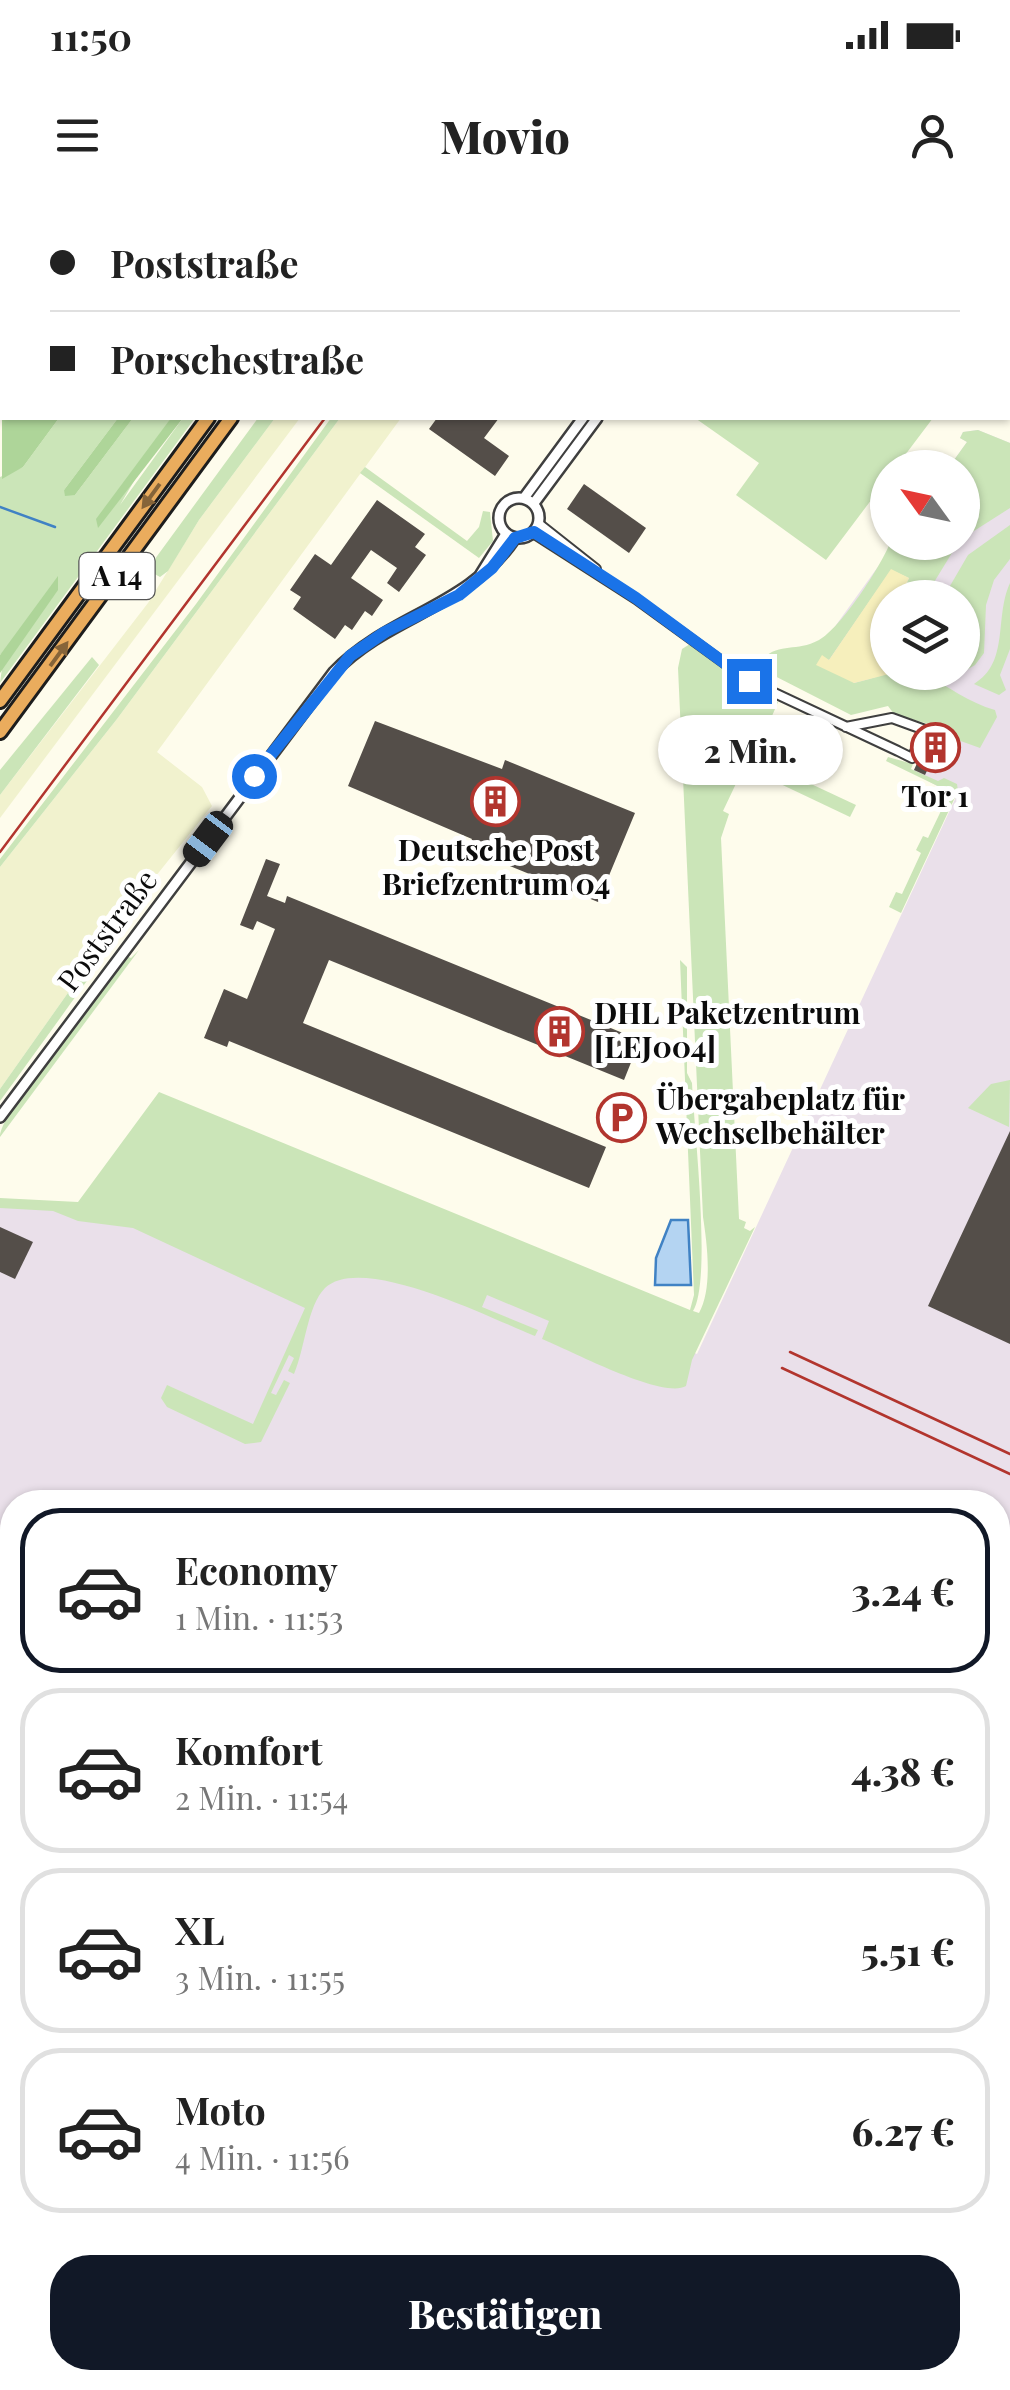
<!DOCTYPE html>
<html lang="de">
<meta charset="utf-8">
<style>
body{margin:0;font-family:"Playfair Display",serif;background:#f2f2f2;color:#222;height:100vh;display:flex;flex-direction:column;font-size:38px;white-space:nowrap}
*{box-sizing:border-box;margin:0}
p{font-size:32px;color:#767676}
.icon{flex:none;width:55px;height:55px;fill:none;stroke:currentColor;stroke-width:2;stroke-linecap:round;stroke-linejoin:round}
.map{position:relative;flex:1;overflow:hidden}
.details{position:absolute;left:0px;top:1290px;width:1010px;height:900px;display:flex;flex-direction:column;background:#fff;border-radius:40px 40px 0 0;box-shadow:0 2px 8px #0004}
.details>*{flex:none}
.banner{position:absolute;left:0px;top:0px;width:1010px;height:220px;box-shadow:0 2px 8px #0004;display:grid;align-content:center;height:220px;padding:0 50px;background:#fff}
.needle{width:65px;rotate:303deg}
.buttons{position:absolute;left:870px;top:250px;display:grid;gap:20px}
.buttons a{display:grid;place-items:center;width:110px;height:110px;border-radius:50%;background:#fff;box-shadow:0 2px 8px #0004;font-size:50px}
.end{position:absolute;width:45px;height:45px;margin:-22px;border:12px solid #1a73e8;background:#fff;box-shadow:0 0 0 5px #fff}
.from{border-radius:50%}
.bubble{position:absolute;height:70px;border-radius:35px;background:#fff;box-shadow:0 2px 8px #0004;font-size:32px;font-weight:800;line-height:70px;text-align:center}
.car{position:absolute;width:30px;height:60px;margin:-30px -15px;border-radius:12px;box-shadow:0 0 8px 2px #0007;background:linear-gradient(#222 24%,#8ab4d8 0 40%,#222 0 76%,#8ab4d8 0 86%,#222 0)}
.banner b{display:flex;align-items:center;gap:35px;height:95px;font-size:38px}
.banner b+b{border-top:2px solid #e0e0e0}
.banner i{width:25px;height:25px;background:#222}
ul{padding:18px 0 0;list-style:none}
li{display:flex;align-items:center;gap:30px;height:165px;margin:0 20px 15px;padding:0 30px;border:5px solid #e0e0e0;border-radius:40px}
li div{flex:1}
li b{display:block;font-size:38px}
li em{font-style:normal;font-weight:800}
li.current{border-color:#111827}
li>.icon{width:90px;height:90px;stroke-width:1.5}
.button{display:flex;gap:20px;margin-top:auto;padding:20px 50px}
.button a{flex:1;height:115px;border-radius:40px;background:#111827;color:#fff;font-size:40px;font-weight:800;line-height:115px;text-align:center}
.status{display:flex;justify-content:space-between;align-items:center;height:70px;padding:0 50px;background:#fff;direction:ltr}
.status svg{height:28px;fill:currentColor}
header{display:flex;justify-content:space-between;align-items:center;height:130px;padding:0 50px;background:#fff;font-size:45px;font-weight:800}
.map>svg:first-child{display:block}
</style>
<div class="status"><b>11:50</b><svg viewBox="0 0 49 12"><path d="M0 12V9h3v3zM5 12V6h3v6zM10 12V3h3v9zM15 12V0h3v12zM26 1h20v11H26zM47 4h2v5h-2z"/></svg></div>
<header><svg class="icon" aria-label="menu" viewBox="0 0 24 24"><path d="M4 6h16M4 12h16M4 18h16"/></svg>Movio<svg class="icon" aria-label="person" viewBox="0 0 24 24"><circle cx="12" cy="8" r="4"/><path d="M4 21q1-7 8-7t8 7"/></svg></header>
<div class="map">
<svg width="1010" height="2190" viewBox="0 0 1010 2190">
<rect width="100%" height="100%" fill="#fefcec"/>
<!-- industrial -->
<path fill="#eae0ea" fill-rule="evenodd" d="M 978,230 L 1010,243 L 1010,2190 L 998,2178 L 998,1302 L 12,1302 L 12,1605 L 0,1598 L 0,1004 L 133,1011 L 315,977 L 697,1154 L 956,597 L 913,572 L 933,526 L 808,464 L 895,343 L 962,342 L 962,268 L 949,267 L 967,242 L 960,238 L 963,232 ZM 888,398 L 962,398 L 962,472 L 888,472 Z"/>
<!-- farmland -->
<g fill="#f1f2ce">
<path d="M 275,218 L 300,218 L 0,618 L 0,595 L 148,403 L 199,320 Z"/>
<path d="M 340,218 L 401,218 L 157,552 L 202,587 L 212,606 L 111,732 L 0,889 L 0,667 L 117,519 Z"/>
<path d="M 0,1675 L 12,1682 L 12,2178 L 314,2178 L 302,2190 L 0,2190 Z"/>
<path d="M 330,2178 L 742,2178 L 756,2190 L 322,2190 Z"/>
</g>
<!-- green -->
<g fill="#cbe5b8">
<path d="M 59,218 L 118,218 L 64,290 L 75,295 L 133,218 L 171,218 L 120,305 L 183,218 L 195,218 L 0,483 L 2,468 L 57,390 L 0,455 L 0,277 L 23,267 Z"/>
<path d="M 258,218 L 275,218 L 199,320 L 168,371 L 160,377 L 151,372 L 152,363 Z"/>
<path d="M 331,218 L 340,218 L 117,519 L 0,667 L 0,659 L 196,404 Z"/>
<path d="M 695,218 L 933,218 L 896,267 L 888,268 L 887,279 L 826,360 L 736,295 L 759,263 Z"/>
<path d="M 978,230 L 1010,243 L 1010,308 L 963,338 L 962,268 L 949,267 L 967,242 L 960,238 L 963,232 Z"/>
<path d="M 365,267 L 467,341 L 479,327 L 483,311 L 490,312 L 493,341 L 479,358 L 360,273 Z"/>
<path d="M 1010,325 L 1010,359 L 994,380 L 986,405 L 984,453 L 975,465 L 963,472 L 962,398 L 943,398 L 968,355 Z"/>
<path d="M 890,343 L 958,343 L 925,397 L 900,397 L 909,378 L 891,370 L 829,460 L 821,457 L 854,483 C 874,479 905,465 924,474 C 948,486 969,503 995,510 L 997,517 L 980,548 L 944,535 L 946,529 L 894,514 L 888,506 L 851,515 L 755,466 C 778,439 793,454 819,440 C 841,428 881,366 890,343 Z"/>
<path d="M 1010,383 L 1010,449 L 1000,475 L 1006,490 L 999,495 L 974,484 C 1010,462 994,418 1010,383 Z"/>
<path d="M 690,444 L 778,502 L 748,572 L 742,571 L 723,611 L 729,614 L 721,638 L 739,1019 L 746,1022 L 744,1028 L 750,1031 L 755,1027 L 692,1160 L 686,1186 C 663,1200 570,1150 542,1139 L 549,1121 L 487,1095 L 482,1107 L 538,1130 L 535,1136 C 494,1120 362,1052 325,1088 C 307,1106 305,1149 294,1174 L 288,1171 L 294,1158 L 289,1155 L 271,1193 L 276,1195 L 284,1180 L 290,1183 L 261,1242 L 245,1244 L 167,1207 L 161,1198 L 167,1185 L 253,1224 L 305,1108 L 133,1028 L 78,1021 L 53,1011 L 0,1008 L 0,998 L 78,1002 L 159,892 L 690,1110 L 694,1095 L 680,760 L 687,767 L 687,873 L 692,883 C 694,928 712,1081 693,1111 L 699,1113 C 713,1088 707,1043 703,1017 L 678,468 L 682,449 Z"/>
<path d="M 92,457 L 99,465 L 0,595 L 0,570 Z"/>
<path d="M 888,557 L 913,564 L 911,569 L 938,581 L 944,578 L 957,584 L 958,591 L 901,713 L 889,707 L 896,692 L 902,694 L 921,653 L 916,650 L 923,636 L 928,638 L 950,592 L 886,561 Z"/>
<path d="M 762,561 L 856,605 L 850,617 L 757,573 Z"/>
<path d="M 151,685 L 151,692 C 98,765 52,830 0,901 L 0,889 L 111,732 Z"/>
<path d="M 139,750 L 0,937 C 0,910 104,786 126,756 L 131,758 Z"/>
<path d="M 1010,880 L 1009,927 L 968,908 L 991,884 Z"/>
<path d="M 998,2149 L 1010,2154 L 1010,2190 L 925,2190 L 912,2178 L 998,2178 Z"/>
</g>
<!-- forest -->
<g fill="#aed599">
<path d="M 2,31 L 2,218 L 59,218 L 23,267 L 2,279 Z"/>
<path d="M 118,218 L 133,218 L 75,295 L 65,296 L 64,290 Z"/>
<path d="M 171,218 L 183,218 L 98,328 L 96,319 Z"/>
<path d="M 58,376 L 58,390 L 0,473 L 0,455 Z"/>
</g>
<!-- sand -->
<path fill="#f6efbc" d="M 891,369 L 909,378 L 900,397 L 888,398 L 888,472 L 893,473 L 854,483 L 816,465 L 822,455 L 829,460 Z"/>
<!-- water -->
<path fill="#b4d4f2" stroke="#4082c4" stroke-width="2.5" d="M 671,1020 L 688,1020 L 691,1085 L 655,1085 L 656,1058 Z"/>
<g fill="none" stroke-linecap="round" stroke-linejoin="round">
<!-- stream -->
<path stroke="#4082c4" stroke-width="2.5" d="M 0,307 L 55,327"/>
</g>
<!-- building -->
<g fill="#544e49">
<path d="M 437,218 L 499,218 L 484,238 L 509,256 L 495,276 L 429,229 Z"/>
<path d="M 584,284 L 646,328 L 629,353 L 567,309 Z"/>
<path d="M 377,300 L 425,334 L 415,347 L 426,355 L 399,392 L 387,383 L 397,368 L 371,350 L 351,378 L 383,400 L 372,416 L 365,411 L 352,430 L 345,425 L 335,439 L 293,409 L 301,397 L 290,390 L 315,354 L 331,365 Z"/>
<path d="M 375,521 L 502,569 L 505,560 L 635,613 L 598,702 L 468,649 L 472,639 L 348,586 Z"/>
<path d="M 935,524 L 946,529 L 939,545 L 952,551 L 947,560 L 935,554 L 925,575 L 914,570 Z"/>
<path d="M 266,659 L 280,664 L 267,696 L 285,703 L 287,696 L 640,840 L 624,880 L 329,760 L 303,823 L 606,947 L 589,988 L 229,841 L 227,847 L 204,838 L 224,789 L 247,799 L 275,729 L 257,721 L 253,730 L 240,725 Z"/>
<path d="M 1010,931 L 1010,1144 L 928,1106 Z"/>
<path d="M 0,1027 L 33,1042 L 15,1079 L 0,1072 Z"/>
<path d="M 998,1352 L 1010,1358 L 1010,1588 L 998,1582 Z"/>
<path d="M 998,1622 L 1010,1628 L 1010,1694 L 998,1720 Z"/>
</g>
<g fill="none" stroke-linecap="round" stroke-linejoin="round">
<defs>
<g id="minor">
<path d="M 1008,73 L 1010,73"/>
<path d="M 539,324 L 596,369"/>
<path d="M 533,333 L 636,399 L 749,481 L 898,551 L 912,558 L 925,530 L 892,518 L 846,527"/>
</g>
<g id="tertiary">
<path d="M 738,2 L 740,0"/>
<path d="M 750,2 L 752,0"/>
<circle cx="519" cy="318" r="20"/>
<path d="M 524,298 L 583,218"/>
<path d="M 534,303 L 597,218"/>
<path d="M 481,374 L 506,334"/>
<path d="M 0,917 L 334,472 C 390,414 467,409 515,338"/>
</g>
<g id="secondary">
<path d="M 0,1652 L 12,1660"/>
<path d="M 770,2178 L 783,2190"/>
</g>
<g id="motorway">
<path d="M 363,2 L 365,0"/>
<path d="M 387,2 L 388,0"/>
<path d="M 0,501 L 208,218"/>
<path d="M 0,532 L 231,218"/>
</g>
</defs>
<!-- minor casing -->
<use href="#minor" stroke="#3f3f3f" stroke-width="12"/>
<!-- tertiary casing -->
<use href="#tertiary" stroke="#3f3f3f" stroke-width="14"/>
<!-- secondary casing -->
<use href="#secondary" stroke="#2e2e2e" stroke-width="15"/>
<!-- motorway casing -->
<use href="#motorway" stroke="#1d1d1d" stroke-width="18"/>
<!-- minor -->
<use href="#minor" stroke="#fff" stroke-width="8"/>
<!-- tertiary -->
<use href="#tertiary" stroke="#fff" stroke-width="9"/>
<!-- secondary -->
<use href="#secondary" stroke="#f9f9ab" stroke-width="10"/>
<!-- motorway -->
<use href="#motorway" stroke="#eaac5d" stroke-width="12"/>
<!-- rail -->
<g stroke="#b2352e" stroke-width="2.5">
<path d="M 474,2 L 476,0"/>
<path d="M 0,652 L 325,218"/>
<path d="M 790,1152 L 1010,1254"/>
<path d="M 782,1168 L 1010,1274"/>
</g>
</g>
<!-- one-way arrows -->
<defs><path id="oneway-solid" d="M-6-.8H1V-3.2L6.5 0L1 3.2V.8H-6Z" transform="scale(2.5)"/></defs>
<g fill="#866439">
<use href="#oneway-solid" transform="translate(151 296) rotate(126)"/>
<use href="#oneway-solid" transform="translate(59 454) rotate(-54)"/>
</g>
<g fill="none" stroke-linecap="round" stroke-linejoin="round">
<!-- route -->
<path stroke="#1a73e8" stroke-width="12" d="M 254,576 L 350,456 L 385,432 L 459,395 L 492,368 L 515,338 L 534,332 L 636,398 L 749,481"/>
</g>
<!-- icons -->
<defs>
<symbol id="building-ring" viewBox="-11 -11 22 22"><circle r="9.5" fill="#fff" stroke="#b2352e" stroke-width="1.5"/><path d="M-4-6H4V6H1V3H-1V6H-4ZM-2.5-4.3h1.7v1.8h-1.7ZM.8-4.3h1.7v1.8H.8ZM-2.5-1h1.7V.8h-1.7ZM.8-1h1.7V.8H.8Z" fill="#b2352e"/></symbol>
<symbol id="parking-ring" viewBox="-11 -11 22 22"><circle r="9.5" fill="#fff" stroke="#b2352e" stroke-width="1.5"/><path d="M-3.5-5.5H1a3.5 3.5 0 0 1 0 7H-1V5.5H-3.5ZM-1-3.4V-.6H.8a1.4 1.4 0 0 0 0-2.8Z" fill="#b2352e"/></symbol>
</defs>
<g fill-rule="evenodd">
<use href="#building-ring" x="908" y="520" width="55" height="55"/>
<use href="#building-ring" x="468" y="574" width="55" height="55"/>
<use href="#building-ring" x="532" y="804" width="55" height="55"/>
<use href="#parking-ring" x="594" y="890" width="55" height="55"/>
</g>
<g text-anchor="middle" stroke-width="10" stroke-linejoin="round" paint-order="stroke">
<!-- shield labels -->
<rect fill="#fff" stroke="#555" stroke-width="2.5" x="79.5" y="353" width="75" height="46" rx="8"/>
<g font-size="28" font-weight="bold" fill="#0c0c0c">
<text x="117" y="386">A 14</text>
</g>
<!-- poi labels -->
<g font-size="30" font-weight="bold" fill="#0c0c0c" stroke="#fff">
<text x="935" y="607">Tor 1</text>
<text x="496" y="661">Deutsche Post<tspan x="496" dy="34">Briefzentrum 04</tspan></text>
<text x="594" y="824" text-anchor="start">DHL Paketzentrum<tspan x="594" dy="34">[LEJ004]</tspan></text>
<text x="656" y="910" text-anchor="start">Übergabeplatz für<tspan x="656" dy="34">Wechselbehälter</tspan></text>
</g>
<!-- street labels -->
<g font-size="30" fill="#0c0c0c" stroke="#fff">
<text transform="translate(108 731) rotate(-53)" y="10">Poststraße</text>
</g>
</g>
</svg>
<div class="buttons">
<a><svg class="needle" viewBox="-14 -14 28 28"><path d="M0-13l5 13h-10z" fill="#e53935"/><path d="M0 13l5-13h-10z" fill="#767676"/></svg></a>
<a><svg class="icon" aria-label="layers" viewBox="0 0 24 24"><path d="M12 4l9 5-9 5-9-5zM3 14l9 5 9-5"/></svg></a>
</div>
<i class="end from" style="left:254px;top:576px"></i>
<i class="end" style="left:749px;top:481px"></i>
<div class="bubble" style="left:658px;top:515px;width:185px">2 Min.</div>
<i class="car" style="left:208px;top:639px;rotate:217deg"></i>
<div class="banner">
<b><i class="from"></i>Poststraße</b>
<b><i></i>Porschestraße</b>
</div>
<section class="details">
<ul>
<li class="current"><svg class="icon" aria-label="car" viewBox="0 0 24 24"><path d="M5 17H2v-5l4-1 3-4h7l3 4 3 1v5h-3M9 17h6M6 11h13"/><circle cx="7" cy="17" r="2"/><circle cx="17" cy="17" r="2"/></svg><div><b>Economy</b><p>1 Min. · 11:53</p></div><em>3.24 €</em></li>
<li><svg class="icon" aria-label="car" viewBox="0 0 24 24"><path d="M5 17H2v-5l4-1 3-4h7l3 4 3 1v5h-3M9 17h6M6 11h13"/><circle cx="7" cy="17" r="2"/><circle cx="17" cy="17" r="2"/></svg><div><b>Komfort</b><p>2 Min. · 11:54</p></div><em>4.38 €</em></li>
<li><svg class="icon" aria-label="car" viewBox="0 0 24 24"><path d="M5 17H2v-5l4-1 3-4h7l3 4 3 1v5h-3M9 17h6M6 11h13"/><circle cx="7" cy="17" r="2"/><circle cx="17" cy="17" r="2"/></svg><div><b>XL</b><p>3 Min. · 11:55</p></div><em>5.51 €</em></li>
<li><svg class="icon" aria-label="car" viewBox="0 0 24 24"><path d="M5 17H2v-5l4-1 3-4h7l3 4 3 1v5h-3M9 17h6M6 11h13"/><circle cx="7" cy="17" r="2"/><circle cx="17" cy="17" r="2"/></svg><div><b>Moto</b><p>4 Min. · 11:56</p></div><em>6.27 €</em></li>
</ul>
<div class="button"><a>Bestätigen</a></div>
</section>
</div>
